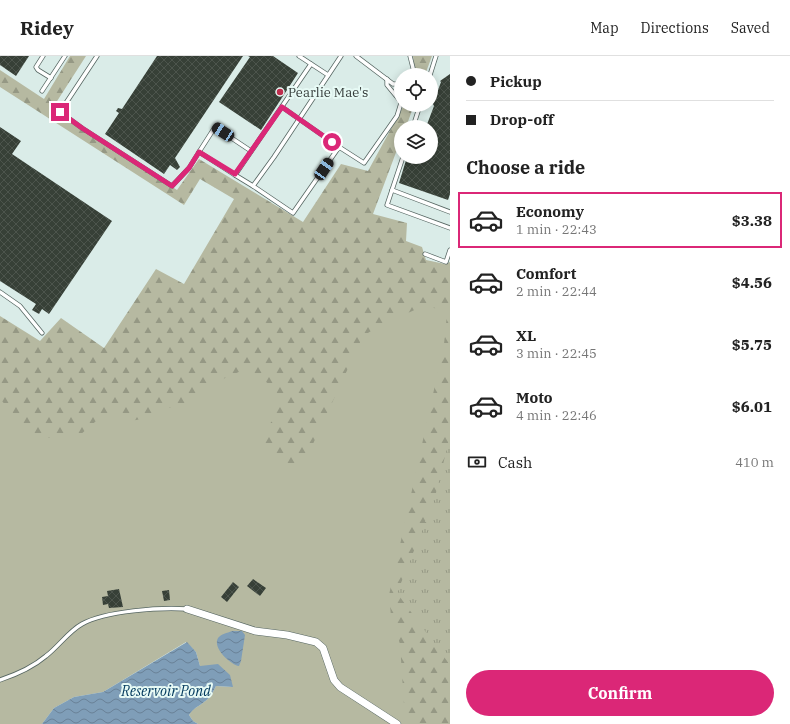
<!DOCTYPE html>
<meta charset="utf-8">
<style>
body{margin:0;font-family:"IBM Plex Serif",serif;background:#f6f6f6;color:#222;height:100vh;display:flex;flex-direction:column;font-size:15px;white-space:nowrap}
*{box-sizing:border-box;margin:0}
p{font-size:13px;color:#767676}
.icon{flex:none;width:22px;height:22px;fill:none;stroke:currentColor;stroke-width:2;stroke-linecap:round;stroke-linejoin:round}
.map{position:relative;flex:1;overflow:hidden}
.panel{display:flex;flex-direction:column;background:#fff;width:340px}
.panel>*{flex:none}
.guide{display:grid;align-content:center;height:88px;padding:0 16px;background:#fff}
.controls{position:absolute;left:394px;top:12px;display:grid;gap:8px}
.controls a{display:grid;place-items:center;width:44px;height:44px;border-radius:50%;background:#fff;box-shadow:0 2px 10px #0003;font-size:20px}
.end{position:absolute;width:18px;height:18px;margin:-9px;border:5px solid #db2777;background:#fff;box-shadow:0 0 0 2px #fff}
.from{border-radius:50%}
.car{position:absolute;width:12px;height:24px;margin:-12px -6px;border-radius:5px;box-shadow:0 0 3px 1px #0007;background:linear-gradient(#222 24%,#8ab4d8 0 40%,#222 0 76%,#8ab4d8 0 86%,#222 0)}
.guide b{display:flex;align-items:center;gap:14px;height:38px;font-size:15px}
.guide b+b{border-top:1px solid #e0e0e0}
.guide i{width:10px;height:10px;background:#222}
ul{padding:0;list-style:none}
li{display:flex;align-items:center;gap:12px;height:56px;margin:0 8px 6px;padding:0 8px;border:2px solid transparent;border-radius:0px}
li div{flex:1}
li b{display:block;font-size:15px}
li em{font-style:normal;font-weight:700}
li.current{border-color:#db2777}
li>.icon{width:36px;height:36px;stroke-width:1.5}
h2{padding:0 16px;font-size:18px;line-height:48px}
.pay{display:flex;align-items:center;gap:10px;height:44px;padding:0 16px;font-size:15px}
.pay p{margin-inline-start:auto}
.button{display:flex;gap:8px;margin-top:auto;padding:8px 16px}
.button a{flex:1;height:46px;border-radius:24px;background:#db2777;color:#fff;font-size:16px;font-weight:700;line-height:46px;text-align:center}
header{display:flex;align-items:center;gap:24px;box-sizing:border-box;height:56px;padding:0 20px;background:#fff;border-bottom:1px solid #e0e0e0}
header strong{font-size:19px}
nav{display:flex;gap:22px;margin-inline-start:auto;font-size:14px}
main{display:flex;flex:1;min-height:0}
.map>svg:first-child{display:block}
</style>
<header>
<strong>Ridey</strong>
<nav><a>Map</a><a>Directions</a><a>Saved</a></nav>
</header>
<main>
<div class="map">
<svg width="450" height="668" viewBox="0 0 450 668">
<defs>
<pattern id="forest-firs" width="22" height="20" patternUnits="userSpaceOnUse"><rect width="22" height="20" fill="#b6b9a1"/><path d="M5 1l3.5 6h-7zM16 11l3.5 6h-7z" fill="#959884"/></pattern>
<pattern id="park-tufts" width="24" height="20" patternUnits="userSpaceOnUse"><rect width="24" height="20" fill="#b6b9a1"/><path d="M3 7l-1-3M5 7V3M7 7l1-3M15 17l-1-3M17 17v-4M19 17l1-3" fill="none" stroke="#959884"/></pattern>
<pattern id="water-waves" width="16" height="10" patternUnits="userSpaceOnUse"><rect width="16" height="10" fill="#7f9eb8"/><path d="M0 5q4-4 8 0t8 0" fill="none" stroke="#698297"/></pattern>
<pattern id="building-cross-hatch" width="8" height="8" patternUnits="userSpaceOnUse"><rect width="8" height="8" fill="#374037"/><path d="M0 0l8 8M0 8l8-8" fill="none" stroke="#4c544c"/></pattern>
</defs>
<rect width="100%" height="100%" fill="#daece8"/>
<!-- green -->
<path fill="#b6b9a1" d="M 450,236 L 420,668 L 198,668 L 193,665 L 189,659 C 193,652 198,651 204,646 C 210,642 213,636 216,630 L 232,631 L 200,610 L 196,596 L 186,586 L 103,636 L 74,641 L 54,652 L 42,668 L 0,668 L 0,307 L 218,318 Z"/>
<!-- forest -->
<g fill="url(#forest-firs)">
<path d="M 70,0 L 86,0 L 52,53 L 177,134 L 199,103 L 303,166 L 341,108 L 368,115 L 404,49 L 414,49 L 406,71 L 401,71 L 401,83 L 373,158 L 407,167 L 406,185 L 422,191 L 426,204 L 445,208 L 450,206 L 450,668 L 409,668 L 405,664 L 400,588 L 391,560 L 389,539 L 444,288 L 447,258 L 430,250 L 419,252 L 381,269 L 363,280 L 312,390 C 309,403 306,406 294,411 L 276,404 L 261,388 L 261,378 L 273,364 L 279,348 L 276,334 L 260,321 L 241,315 L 225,322 L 191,345 L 160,355 L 141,363 L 131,365 L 113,357 L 103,359 L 80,379 L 58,382 L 36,382 L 0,343 L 0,260 L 40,285 L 61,262 L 104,292 L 156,213 L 184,228 L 234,143 L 200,123 L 184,149 L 0,31 L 0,14 L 44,43 Z"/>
<path d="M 413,0 L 432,0 L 425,19 L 415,19 Z"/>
</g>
<!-- park -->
<g fill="url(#park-tufts)">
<path d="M 450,380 L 450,468 L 425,466 L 435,441 Z"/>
<path d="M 425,467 L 450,469 L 450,609 L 397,537 Z"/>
</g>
<!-- water -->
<g fill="url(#water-waves)">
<path d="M 232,575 L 242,575 L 245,579 L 241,605 L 239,610 C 231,609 212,592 218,582 C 221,578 227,577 232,575 Z"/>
<path d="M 187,586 L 196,596 L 200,610 L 218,608 L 230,619 L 233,631 L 216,630 C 213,636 210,642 204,646 C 198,651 193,652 189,659 L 193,665 L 198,668 L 42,668 L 54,652 L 74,641 L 103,636 Z"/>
</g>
<!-- building -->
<g fill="url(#building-cross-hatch)">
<path d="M 0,0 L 29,0 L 16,20 L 0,9 Z"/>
<path d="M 157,0 L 243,0 L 175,102 L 180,111 L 177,114 L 170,109 L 164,118 L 105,78 L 119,57 L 116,55 L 118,52 L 122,53 Z"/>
<path d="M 248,0 L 273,0 L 298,17 L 261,74 L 219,46 L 250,1 Z"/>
<path d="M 450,18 L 450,138 L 448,144 L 399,127 L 407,101 L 431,101 L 431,71 L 426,71 L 434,50 L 433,48 L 441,26 L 440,25 Z"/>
<path d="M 0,71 L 21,85 L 12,98 L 112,165 L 49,258 L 42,253 L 39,258 L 32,254 L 36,248 L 0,225 Z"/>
<path d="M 253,523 L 266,532 L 260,540 L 247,530 Z"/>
<path d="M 233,526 L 239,531 L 227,546 L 221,541 Z"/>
<path d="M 119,533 L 123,551 L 109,552 L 108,548 L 103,549 L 102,541 L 108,540 L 107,535 Z"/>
<path d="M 169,534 L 170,544 L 164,545 L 162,535 Z"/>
</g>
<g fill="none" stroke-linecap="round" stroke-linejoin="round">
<defs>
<g id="service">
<path d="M 43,0 L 36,11 L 38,14 L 51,22"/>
<path d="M 97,0 L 60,56 L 82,72 L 172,130 L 189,112 L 199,96"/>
<path d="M 299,0 L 328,19"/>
<path d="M 341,0 L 274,101 L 253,130 L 293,157 L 339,91 L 364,107 L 397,60 L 401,47"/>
<path d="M 356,0 L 393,28 L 401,28"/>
<path d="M 410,0 L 414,16 L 413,19"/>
<path d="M 430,19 L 436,0"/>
<path d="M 387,23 L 387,29 L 401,46"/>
<path d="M 42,35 L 65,0"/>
<path d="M 282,51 L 339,91"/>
<path d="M 413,71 L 420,49"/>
<path d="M 403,101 L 392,134 L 450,156"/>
<path d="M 235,119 L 199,96 L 215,71 L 251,95"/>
<path d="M 253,130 L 235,119 L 311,8"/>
<path d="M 392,134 L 387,149 L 450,172"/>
<path d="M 425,198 L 446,206 L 450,194"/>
<path d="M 0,236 L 20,250 L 42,277"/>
<path d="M 0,624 C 15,619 33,611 46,600 C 58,591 69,575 82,568 C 105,555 161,551 187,553"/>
</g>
<path id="minor" d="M 187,553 L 255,575 L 287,579 L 316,586 L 323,592 L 334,624 L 340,631 L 397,668"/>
</defs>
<!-- service casing -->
<use href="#service" stroke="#566662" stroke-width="5"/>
<!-- minor casing -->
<use href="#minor" stroke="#566662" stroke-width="8"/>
<!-- service -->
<use href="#service" stroke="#fff" stroke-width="3.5"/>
<!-- minor -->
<use href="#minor" stroke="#fff" stroke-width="7"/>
</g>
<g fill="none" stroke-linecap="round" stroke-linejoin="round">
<!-- route -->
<path stroke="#db2777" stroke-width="5" d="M 60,56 L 82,72 L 172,130 L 189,112 L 199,96 L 235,118 L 282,51 L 332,86"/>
</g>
<!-- markers -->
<circle fill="#be2e4e" stroke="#e7faf5" stroke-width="1.5" cx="280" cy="36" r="4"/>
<g text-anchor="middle" stroke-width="4" stroke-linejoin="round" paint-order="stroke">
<!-- poi labels -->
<g font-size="13" fill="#353c3a" stroke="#e7faf5" text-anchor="start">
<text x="288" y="41">Pearlie Mae's</text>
</g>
<!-- water labels -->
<g font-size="14" font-style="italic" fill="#01385c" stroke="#e7faf5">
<text x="166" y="640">Reservoir Pond</text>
</g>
</g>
</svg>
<div class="controls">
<a><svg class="icon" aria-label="locate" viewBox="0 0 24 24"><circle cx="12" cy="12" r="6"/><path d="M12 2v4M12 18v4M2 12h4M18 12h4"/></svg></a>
<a><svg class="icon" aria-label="layers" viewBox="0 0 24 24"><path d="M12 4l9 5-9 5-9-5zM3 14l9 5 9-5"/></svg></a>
</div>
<i class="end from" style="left:332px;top:86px"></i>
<i class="end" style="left:60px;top:56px"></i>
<i class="car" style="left:223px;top:76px;rotate:303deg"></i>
<i class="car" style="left:324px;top:113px;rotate:34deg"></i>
</div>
<section class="panel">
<div class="guide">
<b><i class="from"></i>Pickup</b>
<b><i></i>Drop-off</b>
</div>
<h2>Choose a ride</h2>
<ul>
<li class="current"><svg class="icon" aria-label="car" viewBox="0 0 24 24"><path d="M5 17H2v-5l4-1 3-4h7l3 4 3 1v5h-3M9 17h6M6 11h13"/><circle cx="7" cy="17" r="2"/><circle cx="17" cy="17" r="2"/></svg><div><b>Economy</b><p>1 min · 22:43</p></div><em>$3.38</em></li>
<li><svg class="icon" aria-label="car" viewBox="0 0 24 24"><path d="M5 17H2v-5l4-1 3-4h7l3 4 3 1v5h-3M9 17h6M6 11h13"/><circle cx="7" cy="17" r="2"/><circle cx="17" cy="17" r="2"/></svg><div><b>Comfort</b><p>2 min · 22:44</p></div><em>$4.56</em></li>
<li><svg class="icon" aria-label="car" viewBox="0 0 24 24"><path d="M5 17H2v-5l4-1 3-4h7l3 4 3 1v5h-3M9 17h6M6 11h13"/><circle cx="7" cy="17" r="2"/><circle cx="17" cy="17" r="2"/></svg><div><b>XL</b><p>3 min · 22:45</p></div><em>$5.75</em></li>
<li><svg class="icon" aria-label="car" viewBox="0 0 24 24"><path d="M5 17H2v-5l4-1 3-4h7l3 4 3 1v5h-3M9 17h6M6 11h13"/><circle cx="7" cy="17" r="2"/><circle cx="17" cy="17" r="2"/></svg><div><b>Moto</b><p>4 min · 22:46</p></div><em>$6.01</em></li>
</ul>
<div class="pay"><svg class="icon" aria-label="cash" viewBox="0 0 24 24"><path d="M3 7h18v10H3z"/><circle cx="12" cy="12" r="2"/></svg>Cash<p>410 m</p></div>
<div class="button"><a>Confirm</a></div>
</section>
</main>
